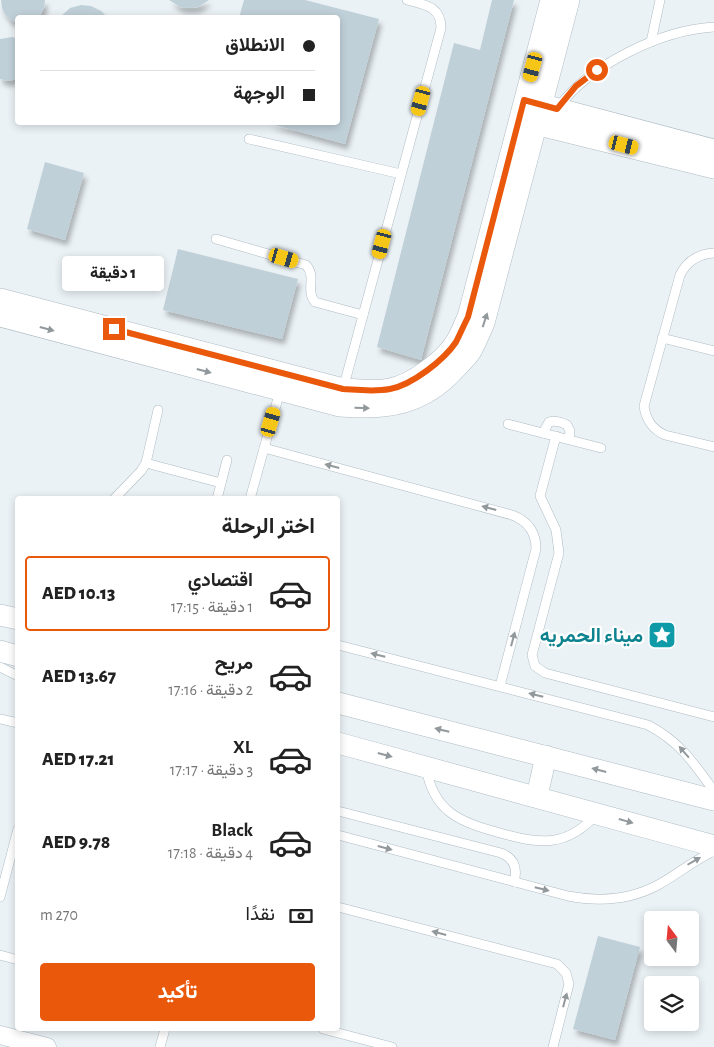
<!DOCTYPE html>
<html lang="ar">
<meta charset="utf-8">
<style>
body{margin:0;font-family:"Alegreya Sans",Vazirmatn,sans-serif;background:#f6f6f6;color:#222;direction:rtl;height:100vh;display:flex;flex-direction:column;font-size:19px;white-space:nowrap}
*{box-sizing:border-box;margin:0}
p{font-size:16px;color:#767676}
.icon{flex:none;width:28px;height:28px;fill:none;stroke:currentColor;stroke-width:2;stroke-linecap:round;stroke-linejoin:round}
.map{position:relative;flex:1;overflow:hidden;direction:ltr}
.panel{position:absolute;left:15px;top:496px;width:325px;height:535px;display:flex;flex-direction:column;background:#fff;border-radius:5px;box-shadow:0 2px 8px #0003;direction:rtl}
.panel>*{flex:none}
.hud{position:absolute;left:15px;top:15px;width:325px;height:110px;border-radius:5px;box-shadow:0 2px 8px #0003;direction:rtl;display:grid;align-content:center;height:110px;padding:0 25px;background:#fff}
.needle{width:32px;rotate:344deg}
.tools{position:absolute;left:644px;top:911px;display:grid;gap:10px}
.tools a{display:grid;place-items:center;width:55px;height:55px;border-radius:5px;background:#fff;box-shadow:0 2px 8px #0003;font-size:25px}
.end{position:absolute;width:22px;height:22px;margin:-11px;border:6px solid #ea580c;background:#fff;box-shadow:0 0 0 2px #fff}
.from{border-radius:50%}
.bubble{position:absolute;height:35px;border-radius:5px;background:#fff;box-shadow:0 2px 8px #0003;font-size:16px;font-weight:800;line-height:35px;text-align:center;direction:rtl}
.car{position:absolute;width:15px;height:30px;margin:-15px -8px;border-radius:6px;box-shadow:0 0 4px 1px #0007;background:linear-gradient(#f5c518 24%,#345 0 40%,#f5c518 0 76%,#345 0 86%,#f5c518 0)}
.hud b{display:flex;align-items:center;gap:18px;height:48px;font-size:19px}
.hud b+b{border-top:1px solid #e0e0e0}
.hud i{width:12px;height:12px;background:#222}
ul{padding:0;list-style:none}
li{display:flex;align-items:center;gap:15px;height:75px;margin:0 10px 8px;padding:0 15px;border:2px solid transparent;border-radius:5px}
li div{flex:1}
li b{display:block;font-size:19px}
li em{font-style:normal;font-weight:800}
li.on{border-color:#ea580c}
li>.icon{width:45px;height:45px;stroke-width:1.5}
h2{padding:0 25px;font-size:22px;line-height:60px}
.pay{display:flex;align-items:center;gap:12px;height:55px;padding:0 25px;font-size:19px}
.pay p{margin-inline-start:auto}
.action{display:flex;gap:10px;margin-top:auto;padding:10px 25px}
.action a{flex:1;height:58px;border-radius:5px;background:#ea580c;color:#fff;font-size:20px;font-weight:800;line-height:58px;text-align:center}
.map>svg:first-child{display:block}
</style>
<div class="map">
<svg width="714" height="1047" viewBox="0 0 714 1047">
<defs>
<filter id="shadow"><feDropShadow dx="3" dy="5.5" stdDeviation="2.5" flood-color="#0004"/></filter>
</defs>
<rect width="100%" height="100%" fill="#ebf2f6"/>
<!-- building -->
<g fill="#c0d0d9" filter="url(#shadow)">
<path d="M 1,0 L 45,0 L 44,8 L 39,18 L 18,18 L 18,23 L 10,20 L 5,14 L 2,8 Z"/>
<path d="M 169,0 L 209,0 L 198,7 L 189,8 L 180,7 Z"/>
<path d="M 244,0 L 305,0 L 379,19 L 345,144 L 268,123 L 338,122 L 338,18 L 239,18 Z"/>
<path d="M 492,0 L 514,0 L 421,360 L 377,347 L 454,43 L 480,50 Z"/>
<path d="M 81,5 L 91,6 L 101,11 L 108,18 L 59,18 L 70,8 Z"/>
<path d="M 12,37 L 18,39 L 18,79 L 8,81 L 0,79 L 0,39 Z"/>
<path d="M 45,162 L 84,173 L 65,240 L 27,229 Z"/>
<path d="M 178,249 L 298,279 L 282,339 L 163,310 Z"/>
<path d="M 598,936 L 640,947 L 615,1040 L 573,1029 Z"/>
</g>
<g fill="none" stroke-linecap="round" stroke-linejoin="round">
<defs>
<g id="service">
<path d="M 651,42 L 660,0"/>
<path d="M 558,108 C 589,65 661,30 714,27"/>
<path d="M 249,139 L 401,174"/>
<path d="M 216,239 L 306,265 C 317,277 305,290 315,302 L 363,315"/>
<path d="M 714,253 C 698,254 687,261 680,275 L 644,406 C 646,420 652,429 665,435 L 714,447"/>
<path d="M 662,338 L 714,351"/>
<path d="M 343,389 L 441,28 C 441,6 425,5 407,0"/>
<path d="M 508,424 L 601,448"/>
<path d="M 543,433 L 549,422 C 555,420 561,422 567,425 L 570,431 L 569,439"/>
<path d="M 556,436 L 540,496 L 556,530 L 559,553 L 532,655 L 535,666 L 545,673 L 714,717"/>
<path d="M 264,448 L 512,515 C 528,521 536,532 536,549 L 500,686"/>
<path d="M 146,463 L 221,483"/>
<path d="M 114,499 L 141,471 L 146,463 L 158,410"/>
<path d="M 217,499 L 227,460"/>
<path d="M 250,499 L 280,391"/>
<path d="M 338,645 L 648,725 C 680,742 693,762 714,791"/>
<path d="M 0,667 L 18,676"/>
<path d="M 0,719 L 18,723"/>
<path d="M 426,767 C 433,812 460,822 500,833 C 540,844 566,848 597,814"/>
<path d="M 338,811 L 501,853 C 514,858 518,868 514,882"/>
<path d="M 338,835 L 568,896 C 599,902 630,900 658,885 C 678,874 694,860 714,851"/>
<path d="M 0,897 L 18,829"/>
<path d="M 338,907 L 557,964 L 566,973 L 569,984 L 553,1047"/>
<path d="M 0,955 L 18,960"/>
<path d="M 323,1029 L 392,1047"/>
<path d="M 160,1047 L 165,1029"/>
</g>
<path id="minor" d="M 0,1035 L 47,1047"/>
<g id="tertiary">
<path d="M 528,101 L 714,150"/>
<path d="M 523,121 L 714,168"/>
<path d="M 0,299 L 343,389 C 359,390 374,392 390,389 C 412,385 444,361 456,342 C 461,334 464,325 468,317 L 551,0"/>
<path d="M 0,316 L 340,406 C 386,410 423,405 456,368 C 461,363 467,357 471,351 C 476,342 480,332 484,323 L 569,0"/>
<path d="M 0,615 L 18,619"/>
<path d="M 0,651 L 18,656"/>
<path d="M 338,703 L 714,800"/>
<path d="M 338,743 L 714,846"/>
<path d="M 537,796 L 546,756"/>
</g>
</defs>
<!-- service casing -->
<use href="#service" stroke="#adbbc3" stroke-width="10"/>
<!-- minor casing -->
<use href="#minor" stroke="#adbbc3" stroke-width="19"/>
<!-- tertiary casing -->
<use href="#tertiary" stroke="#adbbc3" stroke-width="22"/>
<!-- service -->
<use href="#service" stroke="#fff" stroke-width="9"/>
<!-- minor -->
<use href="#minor" stroke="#fff" stroke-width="18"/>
<!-- tertiary -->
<use href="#tertiary" stroke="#fff" stroke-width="21"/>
</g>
<!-- one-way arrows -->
<defs><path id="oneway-solid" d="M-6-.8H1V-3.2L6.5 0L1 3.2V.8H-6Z" transform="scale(1.25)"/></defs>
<g fill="#92999d">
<use href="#oneway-solid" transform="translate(485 320) rotate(-72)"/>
<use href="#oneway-solid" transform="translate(47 329) rotate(15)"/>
<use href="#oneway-solid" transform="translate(204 371) rotate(15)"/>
<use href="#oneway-solid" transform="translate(362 408) rotate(2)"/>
<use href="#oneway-solid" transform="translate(332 466) rotate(-165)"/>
<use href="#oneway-solid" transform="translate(489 508) rotate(-165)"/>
<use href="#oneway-solid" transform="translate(513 639) rotate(-75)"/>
<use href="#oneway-solid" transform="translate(378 655) rotate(-166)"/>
<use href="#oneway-solid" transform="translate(536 695) rotate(-166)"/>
<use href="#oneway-solid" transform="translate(442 730) rotate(-166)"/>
<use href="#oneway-solid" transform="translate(684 752) rotate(-131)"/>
<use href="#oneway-solid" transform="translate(385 755) rotate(15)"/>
<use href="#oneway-solid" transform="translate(599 770) rotate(-165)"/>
<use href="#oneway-solid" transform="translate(626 821) rotate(16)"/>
<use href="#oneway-solid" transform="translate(385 848) rotate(15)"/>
<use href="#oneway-solid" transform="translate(694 861) rotate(-30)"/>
<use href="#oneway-solid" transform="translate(542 889) rotate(14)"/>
<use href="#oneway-solid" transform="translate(439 933) rotate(-165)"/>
<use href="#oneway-solid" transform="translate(565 1000) rotate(-75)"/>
</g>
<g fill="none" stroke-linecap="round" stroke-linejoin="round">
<!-- route -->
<path stroke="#ea580c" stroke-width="6" d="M 114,329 L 343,389 C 359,390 374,392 390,389 C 412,385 444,360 456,342 C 460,334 464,325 468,317 L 524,100 L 557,109 L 576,86 L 597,70"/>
</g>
<!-- icons -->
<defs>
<symbol id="sight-square" viewBox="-11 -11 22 22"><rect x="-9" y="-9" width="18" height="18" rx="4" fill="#0f9aa8" stroke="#fff"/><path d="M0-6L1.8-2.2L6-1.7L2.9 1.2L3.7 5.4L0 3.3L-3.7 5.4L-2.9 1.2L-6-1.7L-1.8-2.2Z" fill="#fff"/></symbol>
</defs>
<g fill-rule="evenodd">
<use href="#sight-square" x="646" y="619" width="32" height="32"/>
</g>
<g text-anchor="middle" stroke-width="4.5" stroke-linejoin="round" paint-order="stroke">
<!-- culture labels -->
<g font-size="20" font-weight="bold" fill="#0d838f" stroke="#fff" text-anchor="end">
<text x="643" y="642">ميناء الحمريه</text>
</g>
</g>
</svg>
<div class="tools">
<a><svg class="needle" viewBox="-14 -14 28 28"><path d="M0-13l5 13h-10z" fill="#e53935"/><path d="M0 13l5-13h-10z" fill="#767676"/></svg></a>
<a><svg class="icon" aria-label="layers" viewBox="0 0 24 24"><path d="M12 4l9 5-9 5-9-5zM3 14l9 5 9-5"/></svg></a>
</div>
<i class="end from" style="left:597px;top:70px"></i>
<i class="end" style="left:114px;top:329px"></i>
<div class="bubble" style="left:62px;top:256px;width:102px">1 دقيقة</div>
<i class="car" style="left:533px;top:67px;rotate:195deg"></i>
<i class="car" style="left:421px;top:101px;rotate:195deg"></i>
<i class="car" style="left:624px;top:145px;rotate:104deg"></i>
<i class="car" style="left:382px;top:244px;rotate:195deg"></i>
<i class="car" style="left:284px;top:258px;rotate:106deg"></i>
<i class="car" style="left:271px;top:422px;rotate:16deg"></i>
<div class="hud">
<b><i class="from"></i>الانطلاق</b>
<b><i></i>الوجهة</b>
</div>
<section class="panel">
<h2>اختر الرحلة</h2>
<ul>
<li class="on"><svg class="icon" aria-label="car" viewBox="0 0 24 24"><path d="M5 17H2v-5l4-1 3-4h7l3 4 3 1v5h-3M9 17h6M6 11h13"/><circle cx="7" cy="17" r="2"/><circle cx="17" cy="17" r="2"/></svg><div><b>اقتصادي</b><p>1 دقيقة · 17:15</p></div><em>AED 10.13</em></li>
<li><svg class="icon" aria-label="car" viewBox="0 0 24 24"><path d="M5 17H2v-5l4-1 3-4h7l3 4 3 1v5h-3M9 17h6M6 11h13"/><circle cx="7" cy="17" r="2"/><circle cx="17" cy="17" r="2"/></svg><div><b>مريح</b><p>2 دقيقة · 17:16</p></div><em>AED 13.67</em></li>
<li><svg class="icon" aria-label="car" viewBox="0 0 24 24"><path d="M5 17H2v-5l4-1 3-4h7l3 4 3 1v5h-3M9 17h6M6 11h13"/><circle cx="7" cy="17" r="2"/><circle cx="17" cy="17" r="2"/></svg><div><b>XL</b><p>3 دقيقة · 17:17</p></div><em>AED 17.21</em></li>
<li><svg class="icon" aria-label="car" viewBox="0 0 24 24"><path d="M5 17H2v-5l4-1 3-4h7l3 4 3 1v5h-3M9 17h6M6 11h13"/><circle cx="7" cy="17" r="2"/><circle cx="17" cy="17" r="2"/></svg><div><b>Black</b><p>4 دقيقة · 17:18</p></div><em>AED 9.78</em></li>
</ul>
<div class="pay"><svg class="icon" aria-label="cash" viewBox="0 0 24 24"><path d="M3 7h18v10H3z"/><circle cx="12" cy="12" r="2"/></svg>نقدًا<p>270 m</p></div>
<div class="action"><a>تأكيد</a></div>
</section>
</div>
